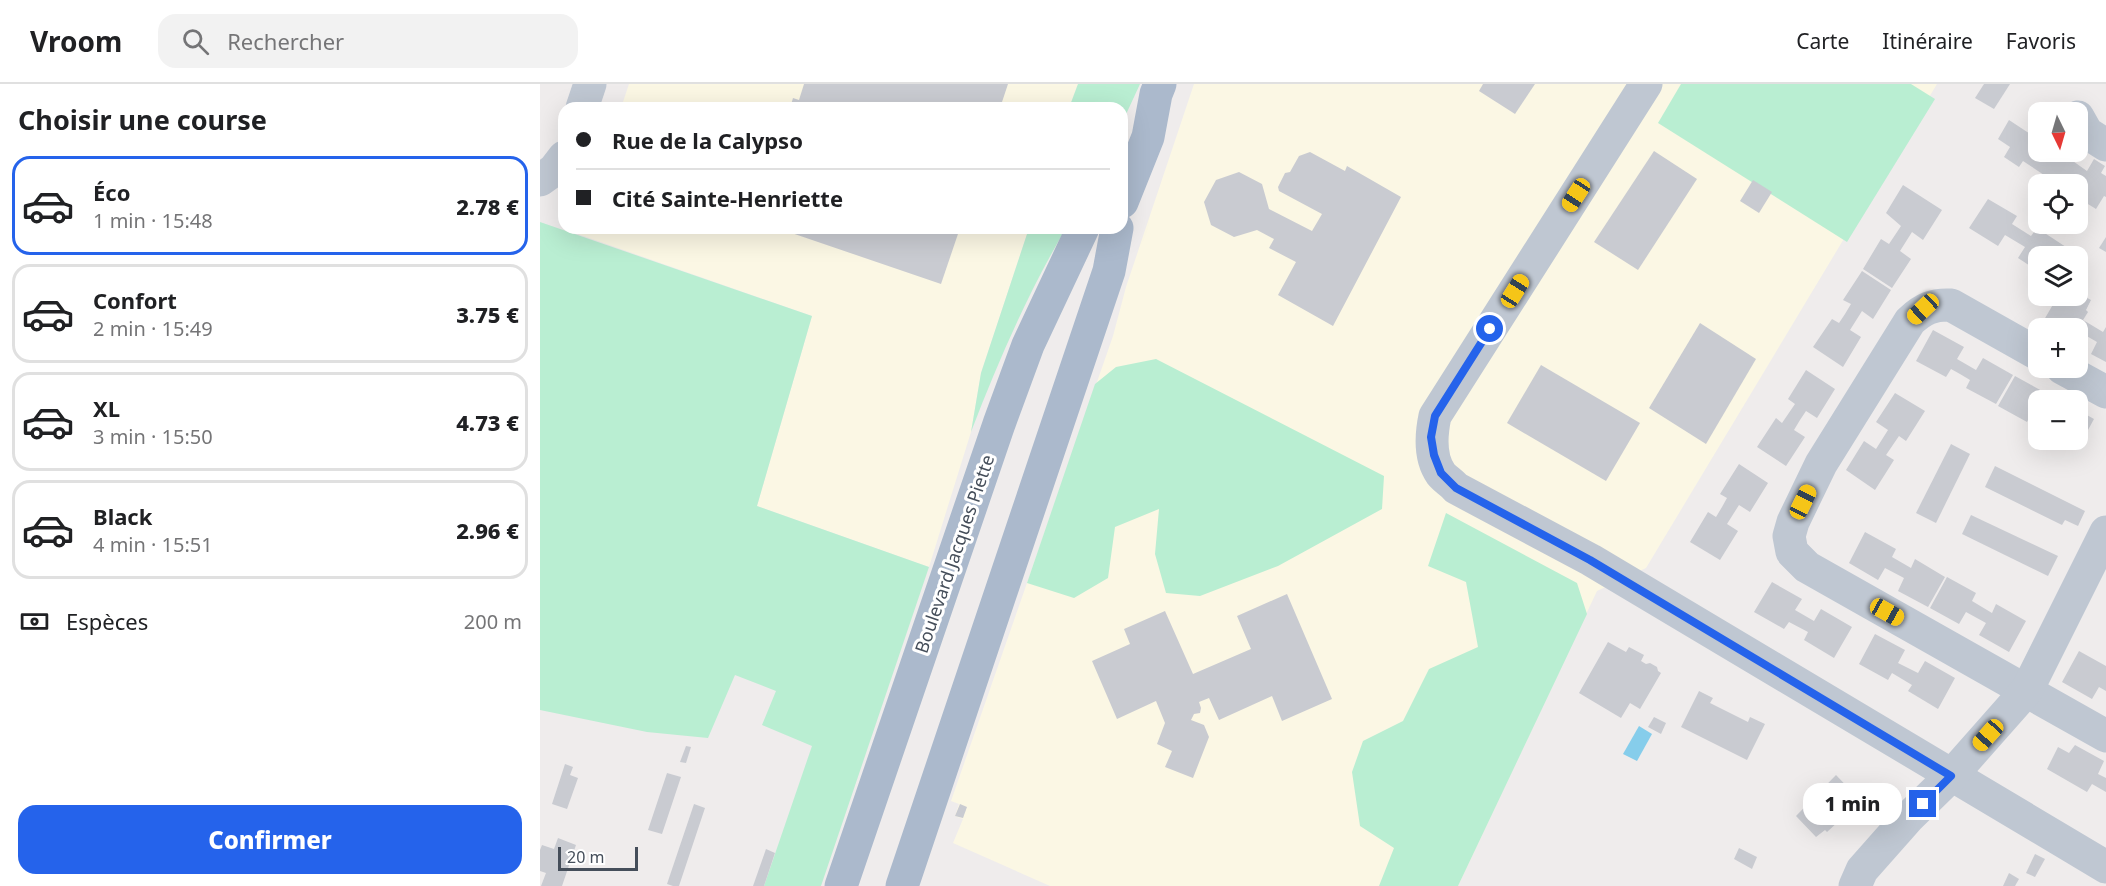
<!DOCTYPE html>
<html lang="fr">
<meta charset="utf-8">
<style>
body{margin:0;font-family:"Noto Sans",sans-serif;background:#f2f2f2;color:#202124;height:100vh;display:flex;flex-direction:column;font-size:22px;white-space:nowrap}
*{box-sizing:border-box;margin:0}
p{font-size:20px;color:#757577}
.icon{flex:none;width:33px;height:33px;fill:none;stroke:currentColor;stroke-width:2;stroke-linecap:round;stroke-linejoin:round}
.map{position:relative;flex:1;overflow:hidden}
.details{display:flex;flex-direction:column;background:#fff;width:540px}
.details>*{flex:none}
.top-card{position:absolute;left:18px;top:18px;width:570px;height:132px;border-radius:18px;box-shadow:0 6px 24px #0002;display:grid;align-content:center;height:132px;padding:0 18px;background:#fff}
.needle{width:39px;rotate:175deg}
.controls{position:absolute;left:1488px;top:18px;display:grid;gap:12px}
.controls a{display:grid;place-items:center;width:60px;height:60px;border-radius:12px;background:#fff;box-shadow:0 6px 24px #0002;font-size:30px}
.scale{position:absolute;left:18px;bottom:15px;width:80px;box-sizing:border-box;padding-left:6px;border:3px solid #454e5a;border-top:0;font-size:16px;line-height:21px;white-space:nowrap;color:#454e5a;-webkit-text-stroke:4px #fff;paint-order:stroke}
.end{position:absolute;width:27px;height:27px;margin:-14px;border:8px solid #2563eb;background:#fff;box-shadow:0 0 0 3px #fff}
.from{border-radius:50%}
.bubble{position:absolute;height:42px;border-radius:18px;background:#fff;box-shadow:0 6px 24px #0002;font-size:20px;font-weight:800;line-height:42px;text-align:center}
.car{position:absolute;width:18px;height:36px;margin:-18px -9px;border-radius:8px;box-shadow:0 0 4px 2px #0007;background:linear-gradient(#f5c518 24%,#345 0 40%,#f5c518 0 76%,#345 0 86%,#f5c518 0)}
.top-card b{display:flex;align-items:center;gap:21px;height:57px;font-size:22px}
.top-card b+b{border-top:2px solid #e0e0e0}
.top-card i{width:15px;height:15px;background:#202124}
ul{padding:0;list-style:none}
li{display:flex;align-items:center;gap:18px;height:99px;margin:0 12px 9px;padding:0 6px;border:3px solid #e0e0e0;border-radius:18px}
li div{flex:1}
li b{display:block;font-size:22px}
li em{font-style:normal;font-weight:800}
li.on{border-color:#2563eb}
li>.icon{width:54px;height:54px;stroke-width:1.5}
h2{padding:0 18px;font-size:27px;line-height:72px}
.pay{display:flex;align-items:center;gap:15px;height:66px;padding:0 18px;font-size:22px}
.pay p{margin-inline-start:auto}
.button{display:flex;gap:12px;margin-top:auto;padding:12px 18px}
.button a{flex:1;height:69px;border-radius:18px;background:#2563eb;color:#fff;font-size:24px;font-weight:800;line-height:69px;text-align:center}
header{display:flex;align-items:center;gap:36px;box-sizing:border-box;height:84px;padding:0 30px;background:#fff;border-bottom:2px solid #e0e0e0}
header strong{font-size:28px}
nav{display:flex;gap:33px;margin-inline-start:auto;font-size:21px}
.search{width:420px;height:54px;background:#f2f2f2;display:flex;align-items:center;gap:15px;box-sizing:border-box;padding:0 21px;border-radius:18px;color:#757577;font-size:22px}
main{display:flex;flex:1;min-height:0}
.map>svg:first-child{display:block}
</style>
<header>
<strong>Vroom</strong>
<div class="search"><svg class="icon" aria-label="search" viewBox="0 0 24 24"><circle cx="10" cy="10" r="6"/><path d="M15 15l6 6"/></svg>Rechercher</div>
<nav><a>Carte</a><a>Itinéraire</a><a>Favoris</a></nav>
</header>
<main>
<section class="details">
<h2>Choisir une course</h2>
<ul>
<li class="on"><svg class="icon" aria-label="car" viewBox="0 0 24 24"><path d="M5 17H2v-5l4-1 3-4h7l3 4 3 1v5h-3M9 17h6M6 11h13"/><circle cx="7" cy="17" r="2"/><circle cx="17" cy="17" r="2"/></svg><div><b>Éco</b><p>1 min · 15:48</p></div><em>2.78 €</em></li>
<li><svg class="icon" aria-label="car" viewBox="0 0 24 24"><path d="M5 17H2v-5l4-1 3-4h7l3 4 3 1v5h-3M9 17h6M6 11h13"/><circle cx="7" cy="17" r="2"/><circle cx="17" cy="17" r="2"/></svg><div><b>Confort</b><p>2 min · 15:49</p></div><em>3.75 €</em></li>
<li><svg class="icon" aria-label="car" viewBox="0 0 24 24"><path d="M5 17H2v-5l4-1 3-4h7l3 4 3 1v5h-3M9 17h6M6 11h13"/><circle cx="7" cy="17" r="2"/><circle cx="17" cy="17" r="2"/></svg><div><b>XL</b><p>3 min · 15:50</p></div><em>4.73 €</em></li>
<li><svg class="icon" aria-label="car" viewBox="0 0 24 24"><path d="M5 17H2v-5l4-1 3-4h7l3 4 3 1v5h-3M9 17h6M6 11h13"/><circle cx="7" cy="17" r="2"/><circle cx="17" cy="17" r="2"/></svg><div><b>Black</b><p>4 min · 15:51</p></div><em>2.96 €</em></li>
</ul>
<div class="pay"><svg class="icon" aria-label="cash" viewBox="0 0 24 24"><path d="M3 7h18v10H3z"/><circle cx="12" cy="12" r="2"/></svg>Espèces<p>200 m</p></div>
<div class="button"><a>Confirmer</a></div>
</section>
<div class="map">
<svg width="1566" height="802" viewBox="0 0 1566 802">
<rect width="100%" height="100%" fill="#efecec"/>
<!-- commercial -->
<g fill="#fbf7e4">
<path d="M 89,0 L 538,0 L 529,24 L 81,24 Z"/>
<path d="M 654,0 L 1397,0 L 1106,484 L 1057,507 L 918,802 L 510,802 L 413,759 L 423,735 L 415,732 L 419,720 L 411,717 L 573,252 L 586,203 Z"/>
<path d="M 37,144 L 489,144 L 441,289 L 431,348 L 389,483 L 217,422 L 272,232 L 35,149 Z"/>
</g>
<!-- green -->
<g fill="#b9eed2">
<path d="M 538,0 L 600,0 L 582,39 L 582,24 L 529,24 Z"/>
<path d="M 1141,0 L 1371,0 L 1395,15 L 1307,158 L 1118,39 Z"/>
<path d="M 0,138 L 272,232 L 217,422 L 389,483 L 281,802 L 224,802 L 272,662 L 222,641 L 236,607 L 195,591 L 168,654 L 107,648 L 0,626 Z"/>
<path d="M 489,144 L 526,144 C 488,209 458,277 431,348 L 441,289 Z"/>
<path d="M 616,275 L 844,392 L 842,425 L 738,482 L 660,512 L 626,509 L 615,470 L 619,425 L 575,443 L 568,494 L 534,514 L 487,499 L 555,300 L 576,283 Z"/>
<path d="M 906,429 L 1037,499 L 1047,530 L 918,802 L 839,802 L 854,764 L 820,742 L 812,688 L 823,657 L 863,637 L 889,585 L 938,563 L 926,498 L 888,482 Z"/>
</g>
<!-- water -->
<path fill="#86cdeb" d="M 1099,642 L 1112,650 L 1097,677 L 1083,670 Z"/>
<!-- building -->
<g fill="#c9cbd1">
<path d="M 264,0 L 468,0 L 460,24 L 250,24 L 253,14 L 259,16 Z"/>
<path d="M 943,0 L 995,0 L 975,30 L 939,7 Z"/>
<path d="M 1444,0 L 1470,0 L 1454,25 L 1435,14 Z"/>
<path d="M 1469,36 L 1498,55 L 1498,68 L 1520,68 L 1547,87 L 1554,75 L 1565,82 L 1561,89 L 1566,92 L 1566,113 L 1564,112 L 1556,125 L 1543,117 L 1546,112 L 1538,106 L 1538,100 L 1529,100 L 1522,96 L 1519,100 L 1506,100 L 1500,97 L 1504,91 L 1483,77 L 1479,83 L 1464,73 L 1470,63 L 1458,55 Z"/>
<path d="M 1114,67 L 1157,95 L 1098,186 L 1054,158 Z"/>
<path d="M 770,68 L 805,87 L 807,82 L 861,113 L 793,242 L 738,211 L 756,178 L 729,164 L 734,155 L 717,146 L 694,153 L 671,141 L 664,118 L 676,96 L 699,88 L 722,100 L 729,125 L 772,147 L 782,130 L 739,107 L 738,103 L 745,89 L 750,88 L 759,72 Z"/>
<path d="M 1213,96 L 1232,108 L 1219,129 L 1200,117 Z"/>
<path d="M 1363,101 L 1402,126 L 1383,156 L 1372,148 L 1360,167 L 1371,175 L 1352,204 L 1323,185 L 1341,155 L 1349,160 L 1361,142 L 1346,129 Z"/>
<path d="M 1448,115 L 1477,132 L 1472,140 L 1491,152 L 1497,144 L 1526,163 L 1520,172 L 1498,172 L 1498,187 L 1478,174 L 1485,163 L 1465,151 L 1458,162 L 1429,144 Z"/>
<path d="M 237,144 L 420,144 L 401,200 Z"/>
<path d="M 1566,153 L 1566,168 L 1559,164 Z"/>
<path d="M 1322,187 L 1351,206 L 1333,235 L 1322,227 L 1310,246 L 1321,253 L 1303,283 L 1273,263 L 1292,235 L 1299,239 L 1305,230 L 1311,220 L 1303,216 Z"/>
<path d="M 1538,209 L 1551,216 L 1546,226 L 1548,228 L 1543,236 L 1563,248 L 1566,243 L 1566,278 L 1551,270 L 1557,258 L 1538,247 L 1538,244 L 1507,244 L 1501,241 L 1518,212 L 1530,218 L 1534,212 L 1538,212 Z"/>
<path d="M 1160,239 L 1216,275 L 1166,360 L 1109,324 Z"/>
<path d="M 1393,246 L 1424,263 L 1417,275 L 1436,286 L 1443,274 L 1473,291 L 1456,320 L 1426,304 L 1430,296 L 1420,290 L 1411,285 L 1406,293 L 1376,277 Z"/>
<path d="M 1001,281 L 1100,339 L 1066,397 L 967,339 Z"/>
<path d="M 1266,286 L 1295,305 L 1277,334 L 1266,327 L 1260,336 L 1254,346 L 1265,353 L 1246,382 L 1217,363 L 1236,334 L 1242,339 L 1255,320 L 1248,315 Z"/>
<path d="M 1475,292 L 1504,308 L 1498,320 L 1498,334 L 1491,330 L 1487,338 L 1458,322 Z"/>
<path d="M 1355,309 L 1385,327 L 1366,357 L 1359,352 L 1346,371 L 1354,376 L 1335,406 L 1306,386 L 1324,357 L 1336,365 L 1348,346 L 1336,338 Z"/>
<path d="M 1538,326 L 1554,335 L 1537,366 L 1518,356 L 1538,356 Z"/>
<path d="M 1411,360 L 1430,370 L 1396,439 L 1376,429 Z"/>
<path d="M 1199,380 L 1228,399 L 1210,428 L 1199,421 L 1187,440 L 1198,447 L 1180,476 L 1150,458 L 1168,428 L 1176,433 L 1182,423 L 1187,414 L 1180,410 Z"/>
<path d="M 1455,382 L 1545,427 L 1538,442 L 1525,436 L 1522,441 L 1445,403 Z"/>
<path d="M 1431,431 L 1518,472 L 1508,492 L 1422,450 Z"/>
<path d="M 1325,448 L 1356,465 L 1352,473 L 1371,484 L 1375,475 L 1405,493 L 1388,523 L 1358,507 L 1364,494 L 1345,484 L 1338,496 L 1309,479 Z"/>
<path d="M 1407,493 L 1436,509 L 1432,517 L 1452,529 L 1456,520 L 1486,537 L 1469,568 L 1439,551 L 1446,539 L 1426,528 L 1419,540 L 1390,524 Z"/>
<path d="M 1232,498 L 1262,515 L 1255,526 L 1274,537 L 1281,525 L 1312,543 L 1294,574 L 1264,556 L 1268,548 L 1249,538 L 1244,545 L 1214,528 Z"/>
<path d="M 747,510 L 792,615 L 742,637 L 732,612 L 679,636 L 669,614 L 659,618 L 661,624 L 660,629 L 654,630 L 651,636 L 664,641 L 669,653 L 653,694 L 625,683 L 632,667 L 617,660 L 625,639 L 616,617 L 577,635 L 552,577 L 590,560 L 584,545 L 625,527 L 653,590 L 711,565 L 697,532 Z"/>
<path d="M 1335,550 L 1365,566 L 1358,579 L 1378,589 L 1385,577 L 1415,594 L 1398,625 L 1368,607 L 1372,601 L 1352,589 L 1348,596 L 1319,580 Z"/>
<path d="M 1068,558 L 1086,568 L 1089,563 L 1104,571 L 1101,577 L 1106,580 L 1110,579 L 1117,583 L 1118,587 L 1121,589 L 1100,625 L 1090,619 L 1081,634 L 1039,609 Z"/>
<path d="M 1539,567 L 1566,582 L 1566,607 L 1559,603 L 1552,615 L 1522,598 Z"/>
<path d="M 1159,607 L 1173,614 L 1170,619 L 1208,638 L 1210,633 L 1225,640 L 1207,676 L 1141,643 Z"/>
<path d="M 1114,633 L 1126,639 L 1121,650 L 1108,643 Z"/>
<path d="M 1535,661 L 1564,677 L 1558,690 L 1566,694 L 1566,708 L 1552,700 L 1547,708 L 1507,685 L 1518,663 L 1529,669 Z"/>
<path d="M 146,662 L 151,663 L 146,679 L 140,678 Z"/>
<path d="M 25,680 L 33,683 L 30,691 L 38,694 L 27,725 L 12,720 Z"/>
<path d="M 127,689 L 141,693 L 122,750 L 108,746 Z"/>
<path d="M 1296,691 L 1318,714 L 1309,722 L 1312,725 L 1287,748 L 1285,746 L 1276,753 L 1256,732 Z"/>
<path d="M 154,720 L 165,724 L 139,802 L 133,802 L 127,800 Z"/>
<path d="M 420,720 L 427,723 L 423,734 L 415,732 Z"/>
<path d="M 18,754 L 36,761 L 22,802 L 1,802 L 6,789 L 0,787 L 0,766 L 2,761 L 14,765 Z"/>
<path d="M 1199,764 L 1217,773 L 1212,785 L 1194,775 Z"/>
<path d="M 226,765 L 235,769 L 224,802 L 213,802 Z"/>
<path d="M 1495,770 L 1505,775 L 1495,793 L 1486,789 Z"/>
<path d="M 1469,789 L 1479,795 L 1475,802 L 1463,802 Z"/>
</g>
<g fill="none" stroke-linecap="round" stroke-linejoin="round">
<!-- minor -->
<g stroke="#bfc7d2" stroke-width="33">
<path d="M 1106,0 L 895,332 C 891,351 889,373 901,390 C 905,395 912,399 916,404 L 1051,476 L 1566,783"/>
<path d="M 42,24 L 50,0"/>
<path d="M 1538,33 L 1547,49 L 1566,61"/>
<path d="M 0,96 L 14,86 L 24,73"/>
<path d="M 1498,270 L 1411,221 C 1393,220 1383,225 1370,237 L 1281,380 L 1253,438 L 1249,452 L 1252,468 L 1267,483 L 1566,652"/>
<path d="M 1522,284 L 1566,308"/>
<path d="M 1315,802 L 1322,786 L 1368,734 L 1411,692 L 1487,606 L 1566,448"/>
</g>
<!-- major -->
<g stroke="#abb9cc" stroke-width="33">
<path d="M 582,118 L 608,53 L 616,10 L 620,0"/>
<path d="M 301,802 L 459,340 L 488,261 L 543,144"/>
<path d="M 362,802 L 569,187 L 577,144"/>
</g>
</g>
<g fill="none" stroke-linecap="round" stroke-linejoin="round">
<!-- route -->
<path stroke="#2563eb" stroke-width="8" d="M 950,245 L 895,332 L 891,353 L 894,371 L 901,389 L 916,404 L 1050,476 L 1411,692 L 1383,720"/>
</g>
<g text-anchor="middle" stroke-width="6" stroke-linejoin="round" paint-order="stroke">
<!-- street labels -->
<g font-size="18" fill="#454e5a" stroke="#fff">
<text transform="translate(415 470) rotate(-71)" y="6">Boulevard Jacques Piette</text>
</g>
</g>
</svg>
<div class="controls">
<a><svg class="needle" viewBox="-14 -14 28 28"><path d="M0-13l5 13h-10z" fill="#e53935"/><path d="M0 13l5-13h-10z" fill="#757577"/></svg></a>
<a><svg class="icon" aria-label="locate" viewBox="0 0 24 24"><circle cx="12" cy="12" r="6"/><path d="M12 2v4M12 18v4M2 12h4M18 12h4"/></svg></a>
<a><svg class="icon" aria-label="layers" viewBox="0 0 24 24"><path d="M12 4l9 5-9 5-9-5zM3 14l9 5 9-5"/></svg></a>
<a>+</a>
<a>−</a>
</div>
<div class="scale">20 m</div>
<i class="end from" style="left:950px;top:245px"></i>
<i class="end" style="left:1383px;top:720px"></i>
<div class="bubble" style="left:1263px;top:699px;width:99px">1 min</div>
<i class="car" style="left:1036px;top:111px;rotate:213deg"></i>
<i class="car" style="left:975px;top:207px;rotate:32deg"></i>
<i class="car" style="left:1383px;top:225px;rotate:227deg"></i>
<i class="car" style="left:1263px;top:418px;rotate:26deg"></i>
<i class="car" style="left:1347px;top:528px;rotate:119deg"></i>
<i class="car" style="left:1448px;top:651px;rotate:222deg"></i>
<div class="top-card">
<b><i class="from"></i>Rue de la Calypso</b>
<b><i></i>Cité Sainte-Henriette</b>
</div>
</div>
</main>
